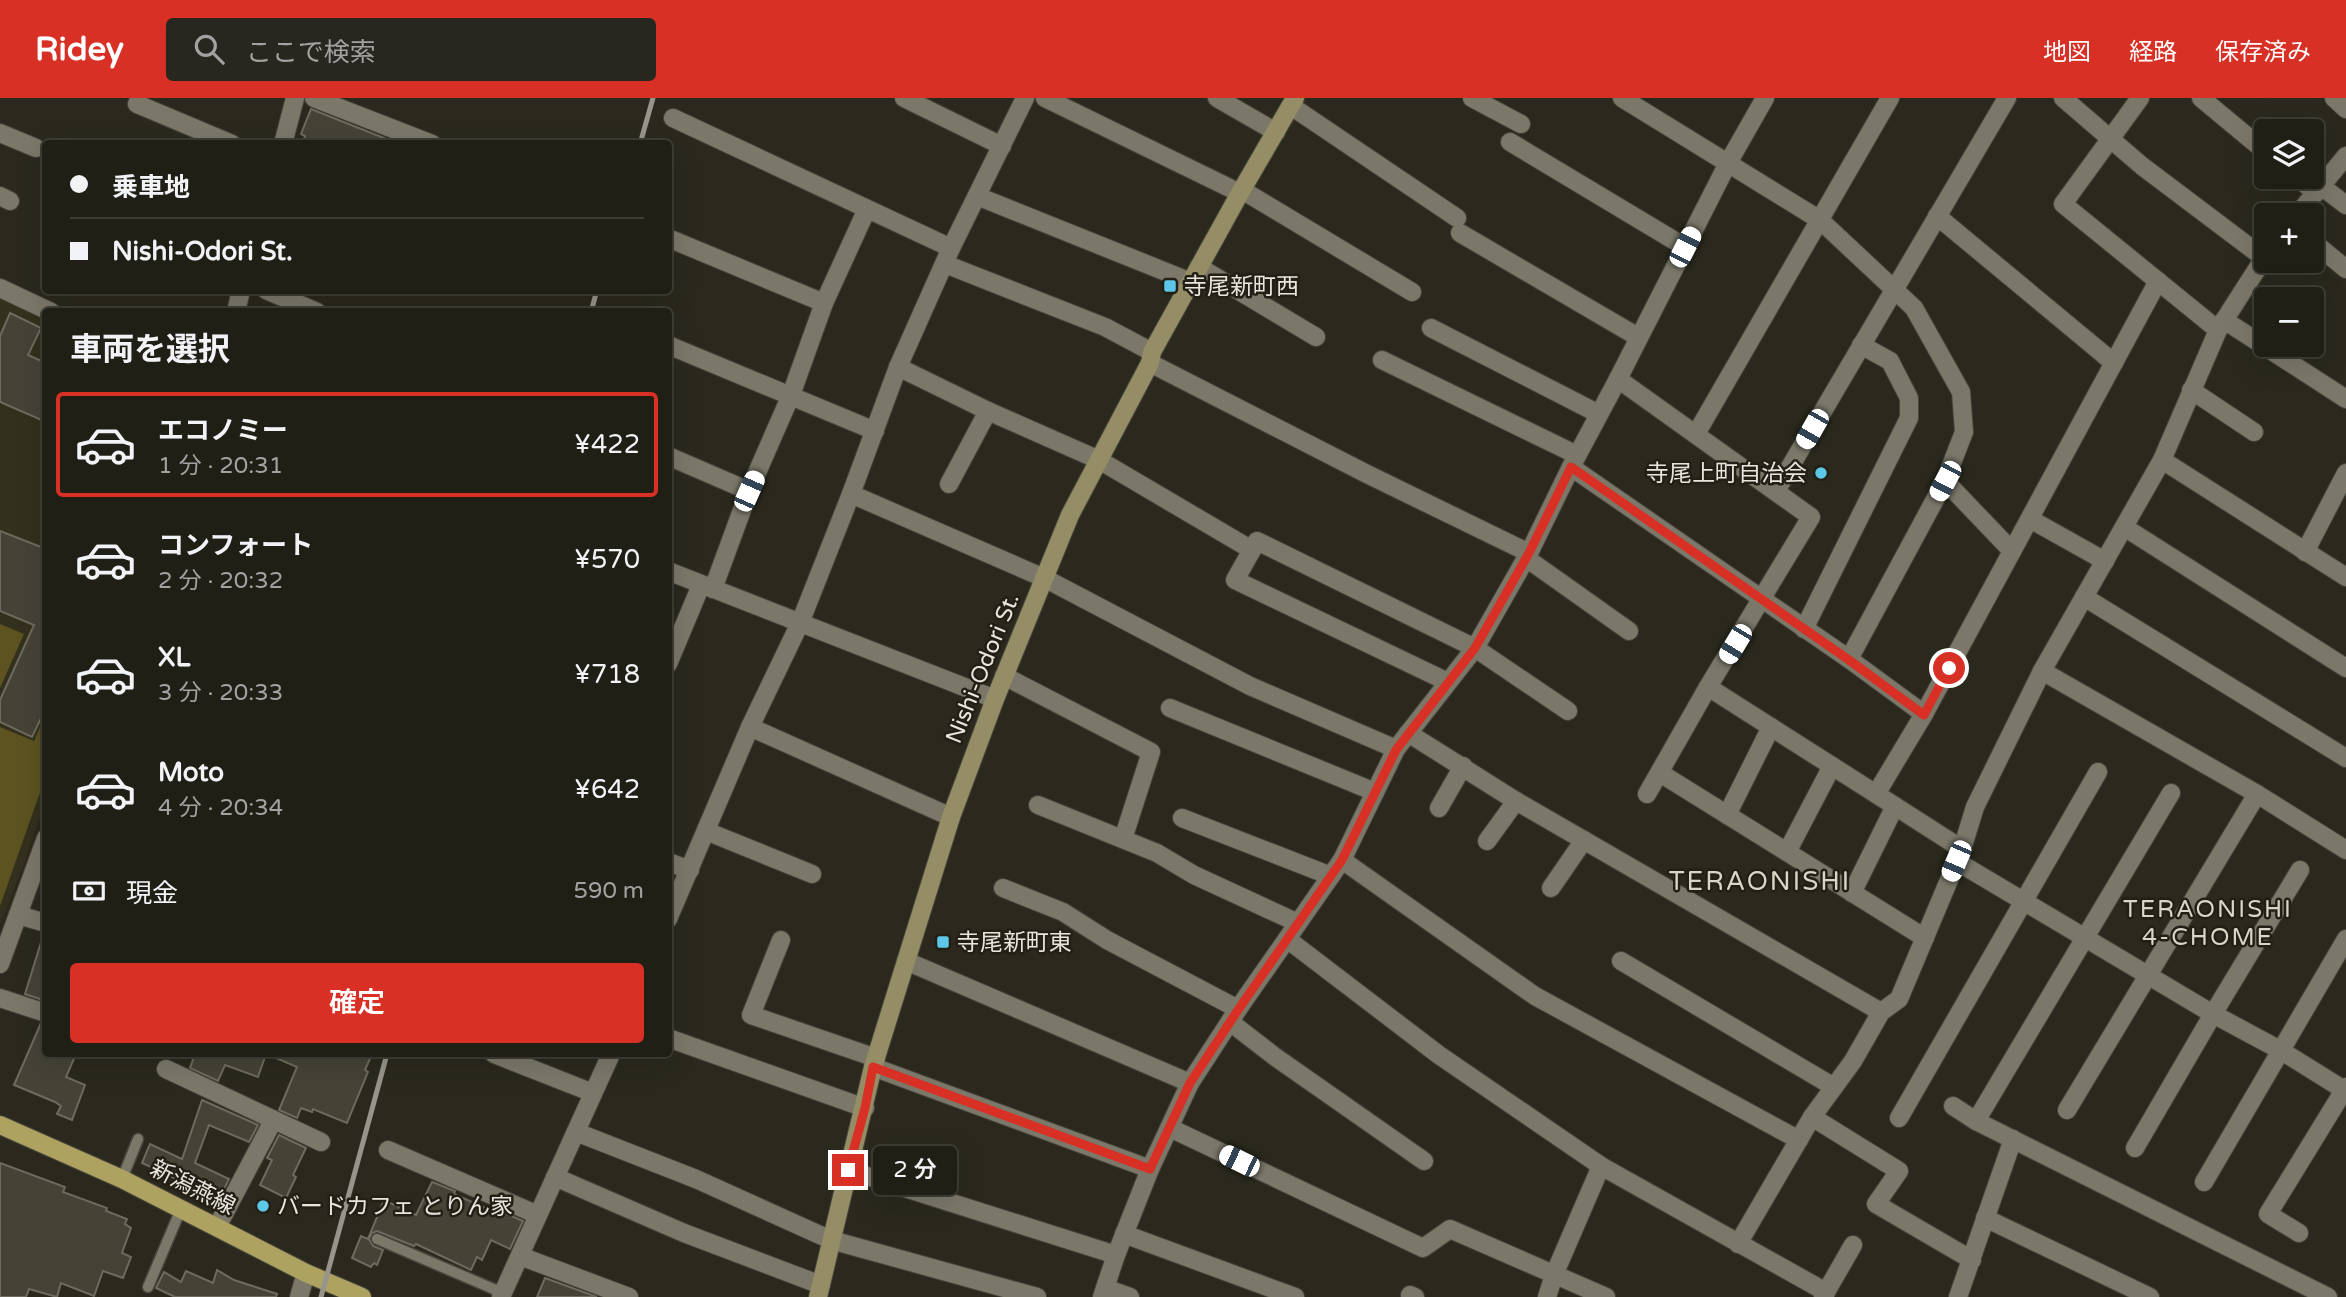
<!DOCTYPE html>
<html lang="ja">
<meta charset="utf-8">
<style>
body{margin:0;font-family:"Varela Round","Noto Sans JP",sans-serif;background:#28271f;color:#f1f3f6;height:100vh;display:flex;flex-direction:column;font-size:26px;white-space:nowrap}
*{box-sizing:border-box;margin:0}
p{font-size:23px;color:#a2a2a1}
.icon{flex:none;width:38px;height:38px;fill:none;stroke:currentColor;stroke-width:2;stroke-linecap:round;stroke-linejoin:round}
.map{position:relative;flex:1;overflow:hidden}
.sheet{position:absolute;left:42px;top:210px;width:630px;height:749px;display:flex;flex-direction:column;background:#201f16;border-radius:7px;box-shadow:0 7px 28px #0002,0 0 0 2px #3d3d35}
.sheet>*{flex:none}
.top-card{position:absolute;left:42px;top:42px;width:630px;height:154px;border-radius:7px;box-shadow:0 7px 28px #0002,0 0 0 2px #3d3d35;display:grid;align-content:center;height:154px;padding:0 28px;background:#201f16}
.buttons{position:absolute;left:2254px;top:21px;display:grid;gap:14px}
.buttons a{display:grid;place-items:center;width:70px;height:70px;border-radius:7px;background:#201f16;box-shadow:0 7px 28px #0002,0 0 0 2px #3d3d35;font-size:35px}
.end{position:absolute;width:32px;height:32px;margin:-16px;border:9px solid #d93025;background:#fff;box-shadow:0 0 0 4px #fff}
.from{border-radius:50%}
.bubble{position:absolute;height:49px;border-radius:7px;background:#201f16;box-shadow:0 7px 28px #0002,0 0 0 2px #3d3d35;font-size:23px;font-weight:600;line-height:49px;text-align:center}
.car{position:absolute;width:21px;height:42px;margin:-21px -10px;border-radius:9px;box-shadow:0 0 5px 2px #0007;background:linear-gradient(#fff 24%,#345 0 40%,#fff 0 76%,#345 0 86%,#fff 0)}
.top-card b{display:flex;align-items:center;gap:24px;height:66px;font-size:26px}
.top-card b+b{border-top:2px solid #3d3d35}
.top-card i{width:18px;height:18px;background:#f1f3f6}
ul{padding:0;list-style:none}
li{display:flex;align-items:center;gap:21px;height:105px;margin:0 14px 10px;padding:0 14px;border:4px solid transparent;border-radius:7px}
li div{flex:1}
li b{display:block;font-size:26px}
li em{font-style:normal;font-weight:600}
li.selected{border-color:#d93025}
li>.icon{width:63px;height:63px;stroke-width:1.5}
h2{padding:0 28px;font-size:32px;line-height:84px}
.pay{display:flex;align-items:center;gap:18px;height:77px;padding:0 28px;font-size:26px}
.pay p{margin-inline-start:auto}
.action{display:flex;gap:14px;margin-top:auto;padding:14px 28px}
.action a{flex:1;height:80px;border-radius:7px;background:#d93025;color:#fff;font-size:28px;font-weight:600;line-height:80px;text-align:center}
header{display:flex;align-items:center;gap:42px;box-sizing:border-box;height:98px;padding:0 35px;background:#d93025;color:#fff}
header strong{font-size:33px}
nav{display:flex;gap:38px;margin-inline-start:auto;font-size:24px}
.search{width:490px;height:63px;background:#28271f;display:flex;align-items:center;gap:18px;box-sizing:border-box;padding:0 24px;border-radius:7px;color:#a2a2a1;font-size:26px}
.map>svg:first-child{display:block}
</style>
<header>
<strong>Ridey</strong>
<div class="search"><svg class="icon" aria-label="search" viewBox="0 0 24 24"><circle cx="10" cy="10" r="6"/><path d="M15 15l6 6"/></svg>ここで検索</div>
<nav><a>地図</a><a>経路</a><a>保存済み</a></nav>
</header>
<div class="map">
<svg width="2346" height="1199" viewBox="0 0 2346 1199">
<rect width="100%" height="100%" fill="#2b291d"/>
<!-- built -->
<path fill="#33301d" d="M 0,198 L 46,218 L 45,703 L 26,761 L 0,827 Z"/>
<!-- green -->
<g fill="#5c5321">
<path d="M 0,526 L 24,536 L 0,590 Z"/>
<path d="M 45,618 L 45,680 L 0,808 L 0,629 L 34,643 Z"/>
</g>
<!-- building -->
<g fill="#454336" stroke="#6d6b5d" stroke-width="2">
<path d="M 311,11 L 399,46 L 303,46 L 305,38 L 301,36 Z"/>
<path d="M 10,215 L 41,230 L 28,257 L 46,265 L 46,324 L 0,304 L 0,238 Z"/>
<path d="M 0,433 L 46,451 L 46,610 L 32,639 L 0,624 L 0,602 L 34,527 L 0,513 Z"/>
<path d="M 42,841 L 46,842 L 46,903 L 25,896 Z"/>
<path d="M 41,925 L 46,926 L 46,956 L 76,956 L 66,979 L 85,987 L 72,1022 L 57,1016 L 61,1008 L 55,1004 L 14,987 Z"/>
<path d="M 195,956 L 266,956 L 258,979 L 225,967 L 218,983 L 190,970 Z"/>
<path d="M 267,956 L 372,956 L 365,972 L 368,974 L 347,1025 L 313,1011 L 312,1014 L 301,1010 L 297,1020 L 279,1012 L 297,969 Z"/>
<path d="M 202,1002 L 258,1027 L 249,1044 L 209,1027 L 195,1065 L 229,1081 L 219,1101 L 142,1065 L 150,1046 L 182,1061 Z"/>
<path d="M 279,1037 L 306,1050 L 293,1077 L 296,1079 L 286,1100 L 260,1087 L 272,1062 L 267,1060 Z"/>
<path d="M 0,1065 L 65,1089 L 63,1094 L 107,1110 L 106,1113 L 127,1121 L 125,1126 L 131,1130 L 122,1155 L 131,1159 L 123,1180 L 103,1173 L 94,1198 L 61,1185 L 57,1199 L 29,1191 L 26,1199 L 0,1199 Z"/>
<path d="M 432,1084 L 455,1093 L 454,1096 L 503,1118 L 504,1115 L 523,1123 L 510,1151 L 491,1142 L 482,1162 L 477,1159 L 471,1172 L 416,1146 L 414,1148 L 377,1133 L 372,1135 L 369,1141 L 373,1148 L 383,1152 L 377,1167 L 374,1165 L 371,1169 L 352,1160 L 361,1138 L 368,1141 L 384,1102 L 416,1117 Z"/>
<path d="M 217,1172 L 234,1182 L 277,1196 L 276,1199 L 175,1199 L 156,1190 L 164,1174 L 181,1184 L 186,1173 L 213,1185 Z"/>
<path d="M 545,1180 L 597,1199 L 537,1199 Z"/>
</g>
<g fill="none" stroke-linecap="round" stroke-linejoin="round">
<defs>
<g id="lane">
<path d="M 122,1081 L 138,1041"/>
<path d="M 377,1141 L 503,1195"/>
<path d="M 148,1189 L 181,1111"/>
</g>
<g id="street">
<path d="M 314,0 L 432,46"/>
<path d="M 904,0 L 1002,48"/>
<path d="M 1045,0 L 1240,95"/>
<path d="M 1217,0 L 1276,34"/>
<path d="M 1472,0 L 1521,26"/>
<path d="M 1622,0 L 1820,122 L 1914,210 L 1961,294 L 1964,334 L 1945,383 L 1849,561"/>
<path d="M 2063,0 L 2142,68 L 2264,160"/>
<path d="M 2140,0 L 2063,106 L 2218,232"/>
<path d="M 2201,0 L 2266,54"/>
<path d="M 2334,0 L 2346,11"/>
<path d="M 137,6 L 232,46"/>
<path d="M 1291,8 L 1457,120"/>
<path d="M 673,20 L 951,150"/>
<path d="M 0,35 L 36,50"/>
<path d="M 1510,44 L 1685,149"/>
<path d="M 283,46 L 295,0"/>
<path d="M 2297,79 L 2316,95"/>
<path d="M 2321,88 L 2346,107"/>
<path d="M 1242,92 L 1412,194"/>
<path d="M 0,98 L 10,103"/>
<path d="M 977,98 L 1191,184"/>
<path d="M 2297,117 L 2346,58"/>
<path d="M 1937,118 L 2114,265"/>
<path d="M 1460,135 L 1638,239"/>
<path d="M 668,140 L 824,205"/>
<path d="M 2312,143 L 2346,171"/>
<path d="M 945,166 L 1105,229 L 1152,254"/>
<path d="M 1199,169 L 1316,239"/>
<path d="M 0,190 L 51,214"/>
<path d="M 266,192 L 317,214"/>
<path d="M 236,214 L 241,192"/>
<path d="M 2224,222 L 2346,301"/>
<path d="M 1431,230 L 1599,316"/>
<path d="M 668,247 L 875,333"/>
<path d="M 1382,262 L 1577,357"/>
<path d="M 1150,265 L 1367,376 L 1529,455"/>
<path d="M 898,269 L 988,313 L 1099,362 L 1252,452"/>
<path d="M 1618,281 L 1811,419 L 1708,589 L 1876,696"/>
<path d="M 2191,292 L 2254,334"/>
<path d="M 1696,336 L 1890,0"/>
<path d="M 668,358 L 749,393"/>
<path d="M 2162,362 L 2346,479"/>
<path d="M 1571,369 L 1849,561 L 1924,616 L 1876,696 L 1962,751"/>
<path d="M 1945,383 L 2012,453"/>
<path d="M 949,386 L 988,313"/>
<path d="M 1776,393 L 2007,0"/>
<path d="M 851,396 L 1044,480 L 1250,588 L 1396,651"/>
<path d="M 2030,421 L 2105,463"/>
<path d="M 2124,429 L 2346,570"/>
<path d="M 2305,454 L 2346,375"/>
<path d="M 1526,460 L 1629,533"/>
<path d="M 668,473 L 995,601"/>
<path d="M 713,491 L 749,393 L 791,297 L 824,205 L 867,111"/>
<path d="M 2084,499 L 2346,660"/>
<path d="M 1804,531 L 1909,320 L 1909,300 L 1890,263 L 1861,247"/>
<path d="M 668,566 L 701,487"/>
<path d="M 2042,573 L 2257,696 L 2346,752"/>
<path d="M 1004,578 L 1151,654 L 1123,741"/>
<path d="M 1448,584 L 1235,482 L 1257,443 L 1475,550 L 1568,613"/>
<path d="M 1170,610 L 1375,694"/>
<path d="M 1924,616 L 2158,183"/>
<path d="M 750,629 L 951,719"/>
<path d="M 1408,635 L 1516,703 L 1881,914"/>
<path d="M 1660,675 L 1925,840"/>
<path d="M 1647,696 L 1708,589"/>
<path d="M 1038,707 L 1157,755 L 1194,777 L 1298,825"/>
<path d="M 1439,710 L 1463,668"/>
<path d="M 1727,717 L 1771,629"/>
<path d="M 1182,720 L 1331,778"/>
<path d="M 706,733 L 812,776"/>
<path d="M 1487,743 L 1516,703"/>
<path d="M 1787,754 L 1832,668"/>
<path d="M 1342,762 L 1535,898 L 1799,1042"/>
<path d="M 1956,763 L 2213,916 L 2280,952 L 2346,993"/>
<path d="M 668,764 L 690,772"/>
<path d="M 1003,790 L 1063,814 L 1107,842 L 1238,911"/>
<path d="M 1551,790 L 1584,742"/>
<path d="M 1852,795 L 1895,708"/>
<path d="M 18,817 L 46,825"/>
<path d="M 668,821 L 750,629 L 800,525 L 851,396 L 898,269 L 951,150 L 1025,0"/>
<path d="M 1287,841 L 1439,957 L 1601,1068 L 1826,1194 L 1823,1199"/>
<path d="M 781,842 L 751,917 L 876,960"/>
<path d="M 906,863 L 1190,985"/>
<path d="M 1621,863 L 1834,989"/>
<path d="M 0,866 L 46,740"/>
<path d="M 0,900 L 46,915"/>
<path d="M 1230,924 L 1274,958 L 1424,1063"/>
<path d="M 668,940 L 865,1010"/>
<path d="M 494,956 L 593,995"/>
<path d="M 873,969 L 1150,1071"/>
<path d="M 166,971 L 321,1044"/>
<path d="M 1953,1008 L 1976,1023 L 2328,1199"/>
<path d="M 2067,1012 L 2257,696"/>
<path d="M 1812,1019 L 1899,1073 L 1876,1106 L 1972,1162"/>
<path d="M 1899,1020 L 2098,674"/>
<path d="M 1976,1023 L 2171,695"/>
<path d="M 1170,1030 L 1423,1150 L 1450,1131 L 1606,1199"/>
<path d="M 576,1034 L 696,1081 L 831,1142 L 1037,1199"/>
<path d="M 2135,1050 L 2213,916 L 2300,772"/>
<path d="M 388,1052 L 538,1117"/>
<path d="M 848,1072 L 1116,1157"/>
<path d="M 555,1079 L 684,1135 L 821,1187"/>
<path d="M 2204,1084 L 2346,841"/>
<path d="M 1985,1120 L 2150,1199"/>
<path d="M 217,1129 L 273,1023"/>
<path d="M 2299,1135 L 2268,1116 L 2346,989"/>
<path d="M 1124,1136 L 1295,1199"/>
<path d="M 1738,1146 L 1812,1019 L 1853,963 L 1881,914 L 1899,901 L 1962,751 L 1975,709 L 2042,573 L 2162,362 L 2218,232 L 2266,157"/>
<path d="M 520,1158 L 629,1199"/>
<path d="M 1105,1190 L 1130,1199"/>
<path d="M 1826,1194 L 1853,1147"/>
<path d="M 1410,1197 L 1415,1199"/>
<path d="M 299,1199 L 306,1175"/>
<path d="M 501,1199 L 611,956"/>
<path d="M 1102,1199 L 1116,1157 L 1150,1071 L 1190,985 L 1238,911 L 1342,762 L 1396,651 L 1475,550 L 1529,455 L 1571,369 L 1618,281 L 1728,65 L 1765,0"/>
<path d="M 1547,1199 L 1554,1177 L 1601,1068"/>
<path d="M 1958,1199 L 2013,1041"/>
</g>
<path id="secondary" d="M 818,1199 L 873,969 L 951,719 L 995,601 L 1070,417 L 1150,265 L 1152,254 L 1240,95 L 1295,0"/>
<path id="primary" d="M 0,1027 L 122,1081 L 306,1175 L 362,1199"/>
</defs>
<!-- lane casing -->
<use href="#lane" stroke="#47453b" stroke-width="13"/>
<!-- street casing -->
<use href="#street" stroke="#47453b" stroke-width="20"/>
<!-- secondary casing -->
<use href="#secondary" stroke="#47453b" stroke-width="20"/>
<!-- primary casing -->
<use href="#primary" stroke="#47453b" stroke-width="20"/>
<!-- lane -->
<use href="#lane" stroke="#7b786a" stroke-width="10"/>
<!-- street -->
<use href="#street" stroke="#7b786a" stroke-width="18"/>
<!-- secondary -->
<use href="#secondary" stroke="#948d65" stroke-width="18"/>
<!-- primary -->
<use href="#primary" stroke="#ada260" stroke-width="18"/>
<!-- rail -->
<g stroke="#96948b" stroke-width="5">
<path d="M 640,46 L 653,0"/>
<path d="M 591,214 L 597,192"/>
<path d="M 321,1199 L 387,956"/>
</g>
</g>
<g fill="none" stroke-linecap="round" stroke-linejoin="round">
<!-- route -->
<path stroke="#d93025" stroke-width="9" d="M 848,1072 L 865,1010 L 873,969 L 1150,1071 L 1190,985 L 1238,912 L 1342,762 L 1396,652 L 1475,550 L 1529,455 L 1571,369 L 1849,562 L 1924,617 L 1949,570"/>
</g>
<!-- markers -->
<g fill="#5cc7e7" stroke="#221f14" stroke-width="2.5">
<rect x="1163" y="181" width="14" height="14" rx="3.5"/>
<circle cx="1821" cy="375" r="7"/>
<rect x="936" y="837" width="14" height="14" rx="3.5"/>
<circle cx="263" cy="1108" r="7"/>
</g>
<g text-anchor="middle" stroke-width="5" stroke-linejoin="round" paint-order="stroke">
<!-- poi labels -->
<g font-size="23" fill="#e7e5de" stroke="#221f14" text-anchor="start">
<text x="1184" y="196">寺尾新町西</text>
<text x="1807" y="383" text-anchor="end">寺尾上町自治会</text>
<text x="957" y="852">寺尾新町東</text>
<text x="277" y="1116">バードカフェ とりん家</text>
</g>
<!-- street labels -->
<g font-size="23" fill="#e7e5de" stroke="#221f14">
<text transform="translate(982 570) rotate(-68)" y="8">Nishi-Odori St.</text>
<text transform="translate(193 1089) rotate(27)" y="8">新潟燕線</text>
</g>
<!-- neighbourhood labels -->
<g font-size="24" letter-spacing="2" fill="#d9d6c7" stroke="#221f14">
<text x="2208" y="819">TERAONISHI<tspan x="2208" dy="28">4-CHOME</tspan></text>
</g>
<!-- quarter labels -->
<g font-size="26" letter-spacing="2" fill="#d9d6c7" stroke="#221f14">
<text x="1760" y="792">TERAONISHI</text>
</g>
</g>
</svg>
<div class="buttons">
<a><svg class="icon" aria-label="layers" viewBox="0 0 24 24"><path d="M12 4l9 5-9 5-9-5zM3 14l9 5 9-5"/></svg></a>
<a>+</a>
<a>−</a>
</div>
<i class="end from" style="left:1949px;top:570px"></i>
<i class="end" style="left:848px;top:1072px"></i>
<div class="bubble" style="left:873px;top:1048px;width:84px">2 分</div>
<i class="car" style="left:1685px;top:149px;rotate:27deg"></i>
<i class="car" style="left:1812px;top:331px;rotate:210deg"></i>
<i class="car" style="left:1945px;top:383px;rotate:208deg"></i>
<i class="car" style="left:749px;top:393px;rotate:24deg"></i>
<i class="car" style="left:1735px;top:546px;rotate:211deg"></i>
<i class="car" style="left:1956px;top:763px;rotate:203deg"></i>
<i class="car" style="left:1239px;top:1063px;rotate:296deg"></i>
<div class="top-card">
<b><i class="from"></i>乗車地</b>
<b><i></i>Nishi-Odori St.</b>
</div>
<section class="sheet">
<h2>車両を選択</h2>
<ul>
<li class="selected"><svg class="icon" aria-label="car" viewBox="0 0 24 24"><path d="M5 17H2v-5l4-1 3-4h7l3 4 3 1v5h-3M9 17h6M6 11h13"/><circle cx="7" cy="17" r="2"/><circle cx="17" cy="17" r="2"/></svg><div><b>エコノミー</b><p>1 分 · 20:31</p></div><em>¥422</em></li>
<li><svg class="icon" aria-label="car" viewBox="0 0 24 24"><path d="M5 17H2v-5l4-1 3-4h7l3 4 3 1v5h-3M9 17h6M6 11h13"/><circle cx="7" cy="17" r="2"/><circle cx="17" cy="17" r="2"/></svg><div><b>コンフォート</b><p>2 分 · 20:32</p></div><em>¥570</em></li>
<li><svg class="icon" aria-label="car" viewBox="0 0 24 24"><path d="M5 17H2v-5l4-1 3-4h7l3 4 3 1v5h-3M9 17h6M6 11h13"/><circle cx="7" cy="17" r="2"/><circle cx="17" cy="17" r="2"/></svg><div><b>XL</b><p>3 分 · 20:33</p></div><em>¥718</em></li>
<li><svg class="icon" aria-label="car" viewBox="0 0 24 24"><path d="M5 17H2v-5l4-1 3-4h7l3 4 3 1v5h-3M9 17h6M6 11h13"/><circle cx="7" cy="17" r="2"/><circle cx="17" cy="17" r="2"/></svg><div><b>Moto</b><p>4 分 · 20:34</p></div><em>¥642</em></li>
</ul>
<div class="pay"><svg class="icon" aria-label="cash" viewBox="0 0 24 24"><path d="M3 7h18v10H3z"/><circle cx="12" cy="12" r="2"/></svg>現金<p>590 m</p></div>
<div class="action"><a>確定</a></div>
</section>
</div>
